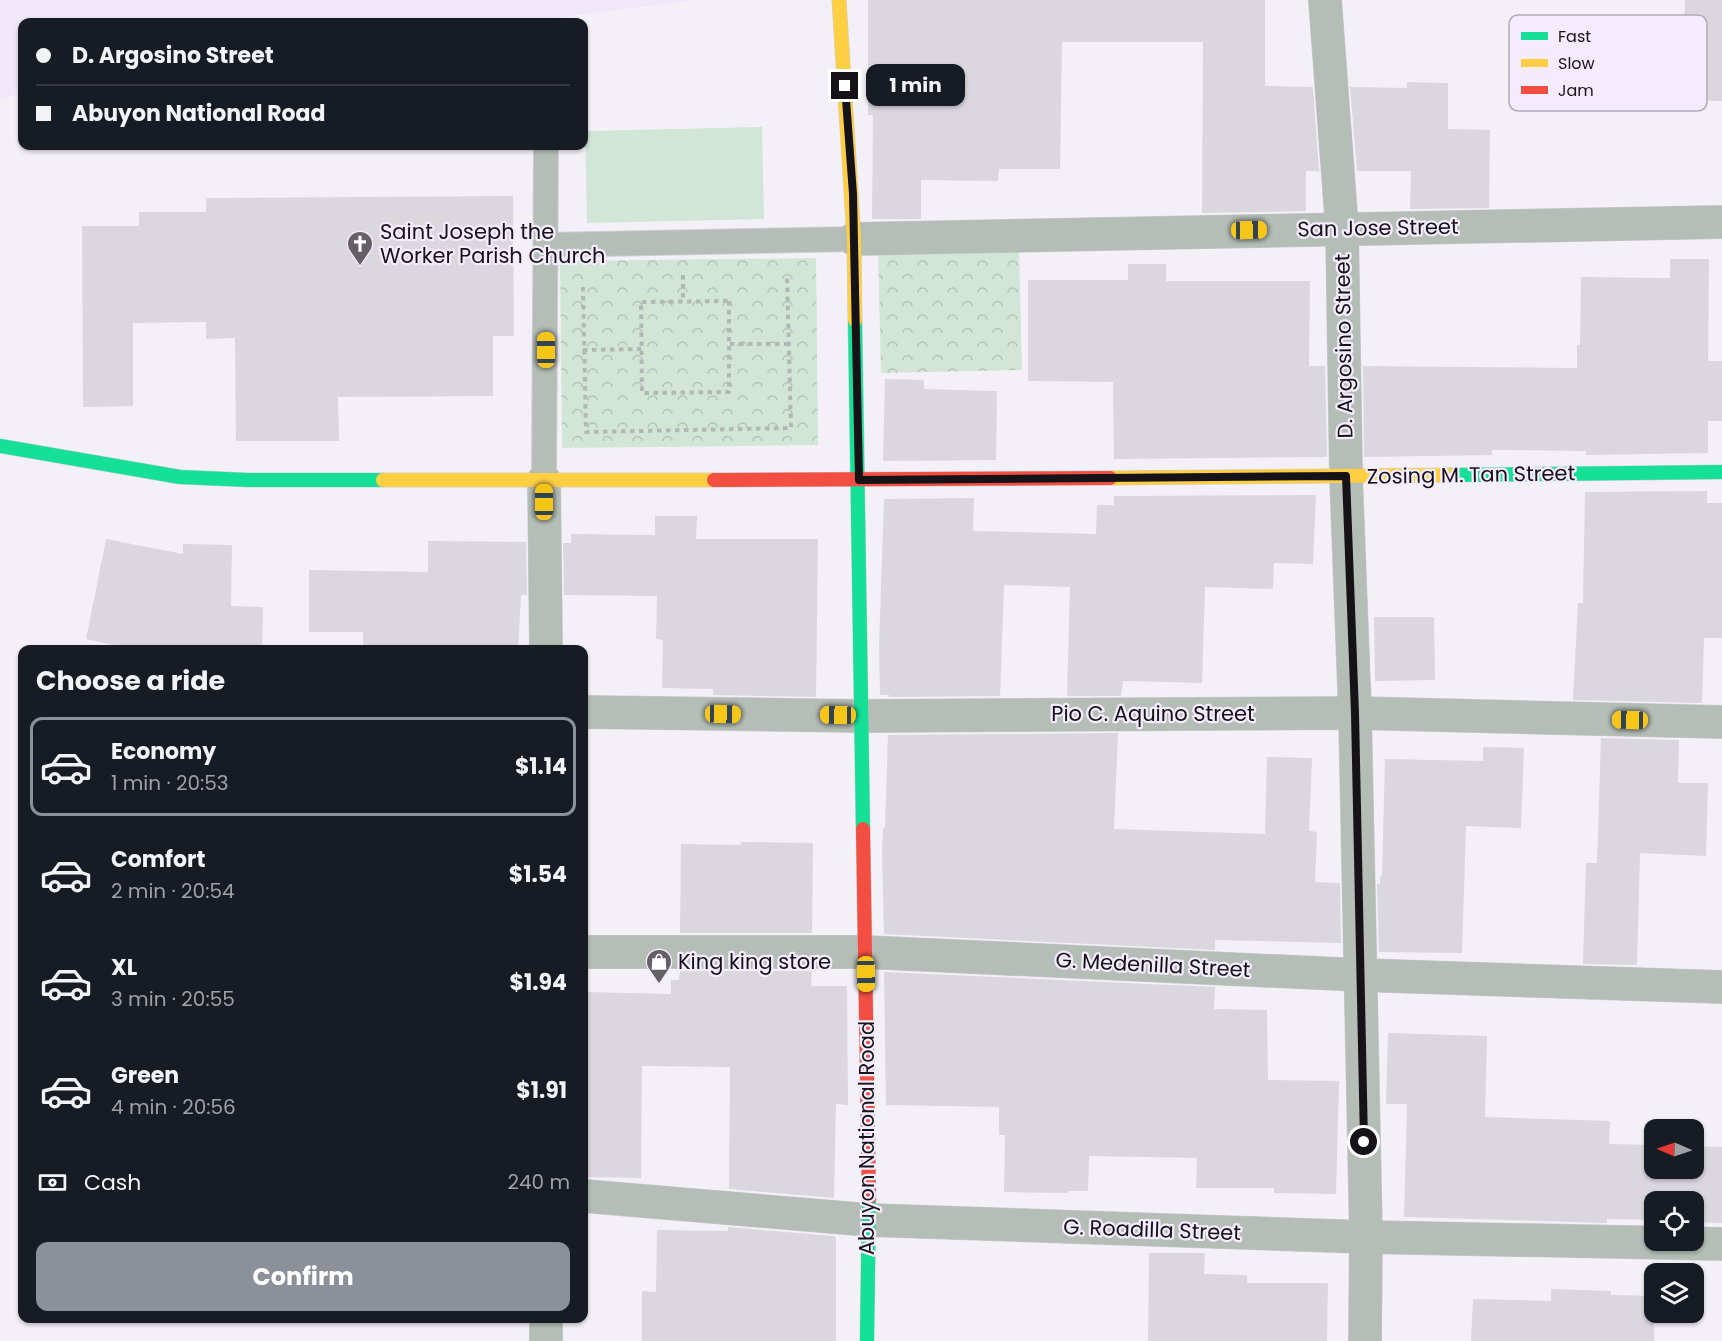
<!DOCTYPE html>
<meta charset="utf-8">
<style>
body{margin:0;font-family:Poppins,sans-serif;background:#242831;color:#f1f3f6;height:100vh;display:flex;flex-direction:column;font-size:22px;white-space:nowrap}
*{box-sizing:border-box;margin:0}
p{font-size:20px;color:#9ea1a6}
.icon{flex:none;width:33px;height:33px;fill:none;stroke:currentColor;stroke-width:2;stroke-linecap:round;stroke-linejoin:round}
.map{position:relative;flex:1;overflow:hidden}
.side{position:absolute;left:18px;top:645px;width:570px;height:678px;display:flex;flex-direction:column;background:#171b24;border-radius:12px;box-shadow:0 2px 4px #0004}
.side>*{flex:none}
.hud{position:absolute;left:18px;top:18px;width:570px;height:132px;border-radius:12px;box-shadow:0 2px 4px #0004;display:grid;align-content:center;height:132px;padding:0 18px;background:#171b24}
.needle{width:39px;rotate:272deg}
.tools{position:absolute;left:1644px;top:1119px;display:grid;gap:12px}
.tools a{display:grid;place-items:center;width:60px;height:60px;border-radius:12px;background:#171b24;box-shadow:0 2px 4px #0004;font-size:30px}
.end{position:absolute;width:27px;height:27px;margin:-14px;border:8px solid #161318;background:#fff;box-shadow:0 0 0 3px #fff}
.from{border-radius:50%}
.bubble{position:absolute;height:42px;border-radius:12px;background:#171b24;box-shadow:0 2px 4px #0004;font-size:20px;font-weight:700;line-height:42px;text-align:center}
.car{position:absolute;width:18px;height:36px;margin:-18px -9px;border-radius:8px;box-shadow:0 0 4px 2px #0007;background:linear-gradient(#f5c518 24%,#345 0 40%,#f5c518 0 76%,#345 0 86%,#f5c518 0)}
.hud b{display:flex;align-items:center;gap:21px;height:57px;font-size:22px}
.hud b+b{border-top:2px solid #363941}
.hud i{width:15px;height:15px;background:#f1f3f6}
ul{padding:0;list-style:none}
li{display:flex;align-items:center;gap:18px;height:99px;margin:0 12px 9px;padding:0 6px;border:3px solid transparent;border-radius:12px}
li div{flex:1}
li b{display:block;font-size:22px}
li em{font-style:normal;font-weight:700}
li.selected{border-color:#8c9099}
li>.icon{width:54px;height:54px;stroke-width:1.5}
h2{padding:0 18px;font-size:27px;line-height:72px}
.pay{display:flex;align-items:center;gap:15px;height:66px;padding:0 18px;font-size:22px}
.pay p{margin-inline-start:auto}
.primary-button{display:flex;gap:12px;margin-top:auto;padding:12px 18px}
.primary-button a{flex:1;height:69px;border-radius:12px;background:#8c9099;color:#fff;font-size:24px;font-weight:700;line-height:69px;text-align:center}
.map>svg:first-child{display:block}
</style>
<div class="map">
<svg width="1722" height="1341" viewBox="0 0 1722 1341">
<defs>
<pattern id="forest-crowns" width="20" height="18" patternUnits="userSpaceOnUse" patternTransform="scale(1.5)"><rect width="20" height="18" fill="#d1e6d6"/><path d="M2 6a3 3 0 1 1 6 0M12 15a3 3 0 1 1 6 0" fill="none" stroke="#b3c4b7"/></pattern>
</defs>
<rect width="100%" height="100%" fill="#f4f0f8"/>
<!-- built -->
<path fill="#f0e8f9" d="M 0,0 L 695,0 L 523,22 L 22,22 L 22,93 L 0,99 Z"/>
<!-- forest -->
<g fill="url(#forest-crowns)">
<path d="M 1019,246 L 1022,370 L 881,373 L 878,249 Z"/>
<path d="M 816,258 L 818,445 L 562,448 L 560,261 Z"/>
</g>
<!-- pitch -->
<path fill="#d1e6d6" d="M 762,127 L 764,219 L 587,223 L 585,131 Z"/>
<!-- building -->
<g fill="#dad7de">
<path d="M 868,0 L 1265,0 L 1265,86 L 1313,87 L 1319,171 L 1306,171 L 1306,211 L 1202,213 L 1203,42 L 1062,42 L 1060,169 L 999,169 L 998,181 L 921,180 L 921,219 L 872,219 L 873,115 L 868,115 Z"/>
<path d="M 1685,0 L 1722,0 L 1722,101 L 1688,101 L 1688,47 L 1684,47 Z"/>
<path d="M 1407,82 L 1448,83 L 1448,129 L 1490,130 L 1489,208 L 1410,209 L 1411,171 L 1357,171 L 1350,87 L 1407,88 Z"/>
<path d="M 513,196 L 514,336 L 493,336 L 493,396 L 338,397 L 339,441 L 236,441 L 235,338 L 206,339 L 206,322 L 133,323 L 133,406 L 83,407 L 82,226 L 139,226 L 139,212 L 206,212 L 206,198 Z"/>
<path d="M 1670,259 L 1709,259 L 1708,361 L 1722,361 L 1722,421 L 1708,421 L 1708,453 L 1586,455 L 1586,451 L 1492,450 L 1492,455 L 1364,457 L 1363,366 L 1577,368 L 1577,345 L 1580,345 L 1581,277 L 1670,278 Z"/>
<path d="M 1128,264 L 1166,264 L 1166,281 L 1310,281 L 1309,366 L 1325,366 L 1327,457 L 1114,459 L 1113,382 L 1028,381 L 1028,280 L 1128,280 Z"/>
<path d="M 885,379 L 924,380 L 924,389 L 997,391 L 996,460 L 883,461 Z"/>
<path d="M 1707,491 L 1707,503 L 1722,503 L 1722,638 L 1704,638 L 1702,703 L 1573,700 L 1578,603 L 1583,603 L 1585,492 Z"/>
<path d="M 1316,495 L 1313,564 L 1274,563 L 1273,589 L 1205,587 L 1202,683 L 1123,681 L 1121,696 L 1067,696 L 1070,587 L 1004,585 L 1000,696 L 889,697 L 889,695 L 880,695 L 879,646 L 884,499 L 974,498 L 973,531 L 1096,534 L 1097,505 L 1114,505 L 1114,496 Z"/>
<path d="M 655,516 L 697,516 L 696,539 L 818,539 L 816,697 L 713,695 L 713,689 L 662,688 L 663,640 L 656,639 L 657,596 L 564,595 L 563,543 L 571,543 L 571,534 L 655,535 Z"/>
<path d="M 106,539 L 183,554 L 183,544 L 232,545 L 231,606 L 263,607 L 262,650 L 138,650 L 86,639 Z"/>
<path d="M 428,541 L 526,542 L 527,595 L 521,595 L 518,650 L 363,650 L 363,632 L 309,632 L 309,570 L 428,572 Z"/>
<path d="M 1374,617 L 1434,617 L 1435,680 L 1375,681 Z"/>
<path d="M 1118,733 L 1114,829 L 1265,834 L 1267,757 L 1312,758 L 1309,831 L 1317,832 L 1315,882 L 1340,883 L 1341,943 L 1215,940 L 1215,950 L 884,934 L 882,850 L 883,828 L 885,828 L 888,735 Z"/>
<path d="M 1601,738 L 1679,740 L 1678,783 L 1708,783 L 1706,856 L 1640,853 L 1637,965 L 1583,964 L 1586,863 L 1597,863 Z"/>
<path d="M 1483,747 L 1524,748 L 1521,828 L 1466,826 L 1462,953 L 1379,952 L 1377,884 L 1380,884 L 1380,876 L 1382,876 L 1385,759 L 1483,761 Z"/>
<path d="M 741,842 L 813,843 L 812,933 L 680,933 L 681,844 L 741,845 Z"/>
<path d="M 680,971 L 812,971 L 811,986 L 847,986 L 848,1105 L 836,1104 L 834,1198 L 729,1189 L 730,1067 L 642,1066 L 641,1178 L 584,1177 L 584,992 L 671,994 L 671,980 L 679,980 Z"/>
<path d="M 884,972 L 1215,987 L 1214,1009 L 1267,1010 L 1268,1080 L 1339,1081 L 1336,1194 L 1274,1193 L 1274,1188 L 1196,1188 L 1197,1158 L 1089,1156 L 1088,1191 L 1068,1191 L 1068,1193 L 1004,1192 L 1005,1135 L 999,1135 L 999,1107 L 886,1105 Z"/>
<path d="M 1388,1033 L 1487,1036 L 1485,1117 L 1610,1121 L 1609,1144 L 1654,1145 L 1654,1168 L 1694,1168 L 1694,1146 L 1722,1147 L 1722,1223 L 1694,1222 L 1694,1202 L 1654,1202 L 1654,1220 L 1607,1219 L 1607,1223 L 1404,1217 L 1407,1104 L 1386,1104 Z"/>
<path d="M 728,1227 L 834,1236 L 836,1238 L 836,1341 L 642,1341 L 642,1291 L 656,1292 L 657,1230 L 728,1231 Z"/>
<path d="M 1149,1253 L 1205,1253 L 1204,1274 L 1247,1275 L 1247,1283 L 1328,1283 L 1327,1341 L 1148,1341 Z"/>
<path d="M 1551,1289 L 1611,1291 L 1611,1295 L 1654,1296 L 1654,1341 L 1471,1341 L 1473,1299 L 1551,1301 Z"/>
</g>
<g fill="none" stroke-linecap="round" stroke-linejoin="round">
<defs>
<g id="lane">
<path d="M 547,245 L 854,239"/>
<path d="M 544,480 L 546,146"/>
</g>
<g id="street">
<path d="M 1325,0 L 1342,228 L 1346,476 L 1355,713 L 1366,1237 L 1365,1341"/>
<path d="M 854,239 L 1722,222"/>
<path d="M 544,480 L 546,650"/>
<path d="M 584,712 L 862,716 L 1355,713 L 1722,722"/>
<path d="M 584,952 L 865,952 L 1360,975 L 1722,987"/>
<path d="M 584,1196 L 869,1220 L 1366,1237 L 1722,1244"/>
<path d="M 546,1341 L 546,1318"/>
</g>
<g id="fast">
<path d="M 855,320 L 863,829"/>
<path d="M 0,446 L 180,477 L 248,480 L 383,480"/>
<path d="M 1449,475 L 1722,472"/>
<path d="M 867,1341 L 869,1198"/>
</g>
<g id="slow">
<path d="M 839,0 L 854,239 L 855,320"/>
<path d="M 1110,478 L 1449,475"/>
<path d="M 383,480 L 714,480"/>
</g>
<g id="jam">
<path d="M 714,480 L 1110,478"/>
<path d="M 863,829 L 869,1198"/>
</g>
</defs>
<!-- lane casing -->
<use href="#lane" stroke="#d0cdd3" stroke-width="26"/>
<!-- street casing -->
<use href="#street" stroke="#d0cdd3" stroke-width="34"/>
<!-- fast casing -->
<use href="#fast" stroke="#d0cdd3" stroke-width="15"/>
<!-- slow casing -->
<use href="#slow" stroke="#d0cdd3" stroke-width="15"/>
<!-- jam casing -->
<use href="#jam" stroke="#d0cdd3" stroke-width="15"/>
<!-- path -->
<g stroke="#b3b7b6" stroke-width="4" stroke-dasharray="4.5 4.5" stroke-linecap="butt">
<path d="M 683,275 L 683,302"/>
<path d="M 583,287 L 586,432 L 791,428 L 787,275"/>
<path d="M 729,301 L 729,392 L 642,393 L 641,302 Z"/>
<path d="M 730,344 L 789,344"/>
<path d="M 583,350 L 641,349"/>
</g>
<!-- lane -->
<use href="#lane" stroke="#b5bdb7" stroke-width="24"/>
<!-- street -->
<use href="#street" stroke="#b5bdb7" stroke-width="33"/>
<!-- fast -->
<use href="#fast" stroke="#16e098" stroke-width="14"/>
<!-- slow -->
<use href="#slow" stroke="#ffcf43" stroke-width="14"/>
<!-- jam -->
<use href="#jam" stroke="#f24e42" stroke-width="14"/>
</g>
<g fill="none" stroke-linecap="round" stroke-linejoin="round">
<!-- route -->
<path stroke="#161318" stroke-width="8" d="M 845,86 L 853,194 L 859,480 L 1346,476 L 1355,713 L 1364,1142"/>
</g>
<!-- icons -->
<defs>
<symbol id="church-pin" viewBox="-11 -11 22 30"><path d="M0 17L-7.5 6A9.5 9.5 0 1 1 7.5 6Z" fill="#646066" stroke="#f4ecfc"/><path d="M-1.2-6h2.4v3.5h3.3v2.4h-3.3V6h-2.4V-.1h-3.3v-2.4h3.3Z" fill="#fff"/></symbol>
<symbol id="shop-pin" viewBox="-11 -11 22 30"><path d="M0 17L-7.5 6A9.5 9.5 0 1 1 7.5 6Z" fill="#646066" stroke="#f4ecfc"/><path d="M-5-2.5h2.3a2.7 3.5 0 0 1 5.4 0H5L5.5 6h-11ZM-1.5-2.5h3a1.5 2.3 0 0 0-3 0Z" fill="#fff"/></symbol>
</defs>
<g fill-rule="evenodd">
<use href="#church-pin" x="345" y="229" width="30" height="40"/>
<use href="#shop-pin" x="644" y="947" width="30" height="40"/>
</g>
<g text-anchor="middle" stroke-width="4.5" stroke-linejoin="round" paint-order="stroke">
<!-- street labels -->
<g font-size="21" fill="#161318" stroke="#f4ecfc">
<text transform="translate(1378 228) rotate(-1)" y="7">San Jose Street</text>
<text transform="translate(1344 346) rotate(-91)" y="7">D. Argosino Street</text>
<text transform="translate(1471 475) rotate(-1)" y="7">Zosing M. Tan Street</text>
<text x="1153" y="721">Pio C. Aquino Street</text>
<text transform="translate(1153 965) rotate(3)" y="7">G. Medenilla Street</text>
<text transform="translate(867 1138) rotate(-90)" y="7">Abuyon National Road</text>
<text transform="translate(1152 1230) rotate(2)" y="7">G. Roadilla Street</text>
</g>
<!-- poi labels -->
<g font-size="21" fill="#161318" stroke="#f4ecfc" text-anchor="start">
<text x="380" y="239">Saint Joseph the<tspan x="380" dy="24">Worker Parish Church</tspan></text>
<text x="678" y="969">King king store</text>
</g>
</g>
<!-- legend -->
<rect x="1509" y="15" width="198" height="96" rx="9" fill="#f4ecfc" stroke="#b1abb8" stroke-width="1.5"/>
<rect x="1521" y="32" width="27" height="8" fill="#16e098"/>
<rect x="1521" y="59" width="27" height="8" fill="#ffcf43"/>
<rect x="1521" y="86" width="27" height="8" fill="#f24e42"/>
<g font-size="16" fill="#161318">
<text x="1558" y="42">Fast</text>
<text x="1558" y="69">Slow</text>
<text x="1558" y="96">Jam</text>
</g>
</svg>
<div class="tools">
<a><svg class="needle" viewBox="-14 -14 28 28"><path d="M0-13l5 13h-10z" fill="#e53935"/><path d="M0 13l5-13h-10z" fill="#9ea1a6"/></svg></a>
<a><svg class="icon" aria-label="locate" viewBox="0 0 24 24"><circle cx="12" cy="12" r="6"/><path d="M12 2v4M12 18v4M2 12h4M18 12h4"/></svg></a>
<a><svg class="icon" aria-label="layers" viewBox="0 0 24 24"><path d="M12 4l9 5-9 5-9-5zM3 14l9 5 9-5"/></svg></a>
</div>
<i class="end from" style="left:1364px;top:1142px"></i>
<i class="end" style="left:845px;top:86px"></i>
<div class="bubble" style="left:866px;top:64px;width:99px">1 min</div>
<i class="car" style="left:1249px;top:230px;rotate:89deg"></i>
<i class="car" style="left:546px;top:350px;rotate:0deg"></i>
<i class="car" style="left:544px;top:502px;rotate:0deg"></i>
<i class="car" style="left:723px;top:714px;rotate:91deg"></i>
<i class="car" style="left:838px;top:715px;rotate:271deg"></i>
<i class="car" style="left:1630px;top:720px;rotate:271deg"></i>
<i class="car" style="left:866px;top:974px;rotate:179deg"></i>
<div class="hud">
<b><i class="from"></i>D. Argosino Street</b>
<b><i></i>Abuyon National Road</b>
</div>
<section class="side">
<h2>Choose a ride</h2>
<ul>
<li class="selected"><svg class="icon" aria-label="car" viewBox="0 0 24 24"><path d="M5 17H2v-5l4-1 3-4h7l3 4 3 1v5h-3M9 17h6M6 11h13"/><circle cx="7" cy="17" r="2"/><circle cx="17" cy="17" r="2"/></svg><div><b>Economy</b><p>1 min · 20:53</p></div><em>$1.14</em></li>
<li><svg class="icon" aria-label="car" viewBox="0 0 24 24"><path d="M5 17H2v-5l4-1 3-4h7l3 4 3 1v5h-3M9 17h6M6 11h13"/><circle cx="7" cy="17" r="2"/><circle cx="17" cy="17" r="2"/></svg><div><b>Comfort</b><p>2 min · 20:54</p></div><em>$1.54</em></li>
<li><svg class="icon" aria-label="car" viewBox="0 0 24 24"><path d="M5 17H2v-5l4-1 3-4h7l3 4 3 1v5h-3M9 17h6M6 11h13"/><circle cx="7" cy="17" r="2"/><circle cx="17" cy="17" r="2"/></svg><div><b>XL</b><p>3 min · 20:55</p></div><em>$1.94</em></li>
<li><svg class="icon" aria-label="car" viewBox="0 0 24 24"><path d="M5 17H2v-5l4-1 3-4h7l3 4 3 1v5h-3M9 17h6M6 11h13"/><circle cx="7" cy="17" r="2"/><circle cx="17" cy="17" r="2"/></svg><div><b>Green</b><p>4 min · 20:56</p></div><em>$1.91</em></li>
</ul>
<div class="pay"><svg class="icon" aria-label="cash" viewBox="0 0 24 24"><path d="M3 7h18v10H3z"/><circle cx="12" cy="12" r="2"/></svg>Cash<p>240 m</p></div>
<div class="primary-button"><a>Confirm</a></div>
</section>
</div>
